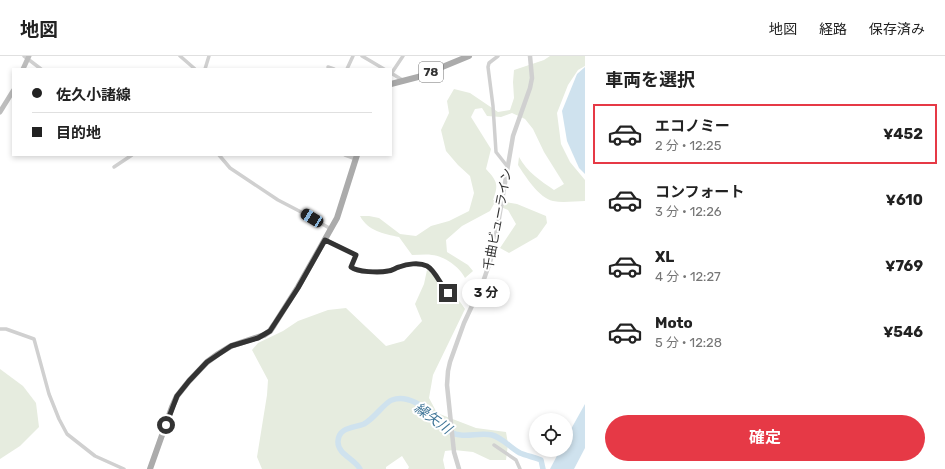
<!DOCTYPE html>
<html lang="ja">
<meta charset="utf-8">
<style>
body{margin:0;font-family:Rubik,"Noto Sans JP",sans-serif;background:#f2f2f2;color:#222;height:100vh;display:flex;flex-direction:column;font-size:15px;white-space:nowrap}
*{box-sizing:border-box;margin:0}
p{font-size:13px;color:#767676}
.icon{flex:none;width:22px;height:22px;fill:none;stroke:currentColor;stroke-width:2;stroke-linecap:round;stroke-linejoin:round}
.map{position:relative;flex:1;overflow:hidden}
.drawer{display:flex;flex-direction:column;background:#fff;width:360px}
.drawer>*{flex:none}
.top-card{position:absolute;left:12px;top:12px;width:380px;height:88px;border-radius:0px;box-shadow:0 2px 6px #0003;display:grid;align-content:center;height:88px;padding:0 20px;background:#fff}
.buttons{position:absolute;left:529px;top:357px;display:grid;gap:8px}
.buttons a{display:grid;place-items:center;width:44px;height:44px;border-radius:50%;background:#fff;box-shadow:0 2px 6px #0003;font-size:20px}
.end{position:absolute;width:18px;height:18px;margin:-9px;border:5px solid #333;background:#fff;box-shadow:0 0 0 2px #fff}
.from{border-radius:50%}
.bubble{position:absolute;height:28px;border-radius:14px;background:#fff;box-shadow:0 2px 6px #0003;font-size:13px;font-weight:700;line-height:28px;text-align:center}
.car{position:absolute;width:12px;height:24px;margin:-12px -6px;border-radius:5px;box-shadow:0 0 3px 1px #0007;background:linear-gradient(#222 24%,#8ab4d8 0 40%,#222 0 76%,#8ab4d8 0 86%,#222 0)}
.top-card b{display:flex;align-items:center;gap:14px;height:38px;font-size:15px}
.top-card b+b{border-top:1px solid #e0e0e0}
.top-card i{width:10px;height:10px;background:#222}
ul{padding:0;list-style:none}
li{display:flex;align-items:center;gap:12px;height:60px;margin:0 8px 6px;padding:0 12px;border:2px solid transparent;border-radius:0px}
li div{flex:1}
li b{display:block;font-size:15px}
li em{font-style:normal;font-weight:700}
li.active{border-color:#e63946}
li>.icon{width:36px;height:36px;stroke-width:1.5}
h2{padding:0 20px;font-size:18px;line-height:48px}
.action{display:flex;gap:8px;margin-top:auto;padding:8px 20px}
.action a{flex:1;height:46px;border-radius:24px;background:#e63946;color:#fff;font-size:16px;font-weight:700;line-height:46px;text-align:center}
header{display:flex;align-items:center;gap:24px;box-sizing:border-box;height:56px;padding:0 20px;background:#fff;border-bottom:1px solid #e0e0e0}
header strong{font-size:19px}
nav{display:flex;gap:22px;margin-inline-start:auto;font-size:14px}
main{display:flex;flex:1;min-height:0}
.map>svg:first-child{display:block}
</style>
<header>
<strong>地図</strong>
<nav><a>地図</a><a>経路</a><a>保存済み</a></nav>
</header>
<main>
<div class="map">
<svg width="585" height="413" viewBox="0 0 585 413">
<rect width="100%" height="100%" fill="#fff"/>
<!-- green -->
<g fill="#e6ecdf">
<path d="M 550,0 L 585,0 L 585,10 L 578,14 L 568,29 L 557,57 L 561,88 L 570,106 L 585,124 L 585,145 C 575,145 563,147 553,145 C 539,142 525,120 518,109 L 519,101 C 527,116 541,125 554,134 L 564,128 L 544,96 L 533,73 L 525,63 L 512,57 L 501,61 L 487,60 L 482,52 L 475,53 L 471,61 L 491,93 L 486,113 C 497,125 499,128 493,144 L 517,148 L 546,160 L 547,167 L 537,181 L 509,197 L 500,192 L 516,168 L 508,154 L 494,148 L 490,155 L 462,170 L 446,184 L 447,196 L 468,209 L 473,215 L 465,222 C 460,211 444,200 432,199 C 426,198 419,199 412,199 L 399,181 C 384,178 368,175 360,160 L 369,160 L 379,162 L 400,178 L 416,180 L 431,170 L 449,165 L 469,155 L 474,137 L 470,120 L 458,109 L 446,95 L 441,74 L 449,57 L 447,45 L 454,33 L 470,37 L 498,56 L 510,54 L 514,42 L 513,26 L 514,14 L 544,4 Z"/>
<path d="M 427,214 C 441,225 455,237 465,253 L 433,319 L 429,342 L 437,357 L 476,372 L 506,376 L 508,388 L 506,404 L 490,404 L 473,396 L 454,394 L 445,395 L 443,404 L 445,413 L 408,413 L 409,411 L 402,400 L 386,411 L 386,413 L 262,413 L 257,401 L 267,339 L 268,324 L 252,294 L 258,287 L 283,275 L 298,265 L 328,254 L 346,252 L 386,290 L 404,285 L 422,265 L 415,248 L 424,228 Z"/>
<path d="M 0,313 L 23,330 L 36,347 L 39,371 L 20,390 L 0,403 Z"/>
</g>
<!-- water -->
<g fill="#cfe2ee">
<path d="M 585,11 L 585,118 L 579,112 L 567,85 L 562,55 L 577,18 Z"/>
<path d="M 585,348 L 585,392 L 574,413 L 550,413 L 560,394 L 566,394 L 566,382 Z"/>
</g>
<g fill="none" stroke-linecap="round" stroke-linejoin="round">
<!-- river -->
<path stroke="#cfe2ee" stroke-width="5.5" d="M 360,413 C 355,403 337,398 338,385 C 339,371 354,372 364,368 C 375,362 384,347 392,344 C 407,338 425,351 435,361 C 440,365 444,373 450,376 C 464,383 478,376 492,379 C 503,382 510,392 520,397 C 527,400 534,401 541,404 L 543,413"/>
<!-- minor -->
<g stroke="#d0d0d0" stroke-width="3.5">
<path d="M 24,0 L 41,13"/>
<path d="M 180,0 L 195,13"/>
<path d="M 362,0 L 384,13"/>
<path d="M 498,0 L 489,7 L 488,11 L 493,50 L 496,96 L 507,110"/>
<path d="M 328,11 L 334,13"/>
<path d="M 205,13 L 209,0"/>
<path d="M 347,13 L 353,0"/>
<path d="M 391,17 L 404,25"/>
<path d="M 391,18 L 403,0"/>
<path d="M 219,99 L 230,112 L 278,144 L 303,157 L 331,173"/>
<path d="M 345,99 L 356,103"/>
<path d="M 114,111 L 132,99"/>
<path d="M 325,183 L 356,199 L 351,211 L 355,214 L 359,215 L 388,215 L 399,211 L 411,208 L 425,209 L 433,216 L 442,231 L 448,237"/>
<path d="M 0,273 L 6,273 L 34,283 L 49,338 L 59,363 L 67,378 L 95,400 L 124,413"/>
<path d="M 494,389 L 516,404 L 520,413"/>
</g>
<!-- tertiary -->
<path stroke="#d0d0d0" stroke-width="4.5" d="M 459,413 L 454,396 L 447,329 L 448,315 L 450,306 L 464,267 L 483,226 L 493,197 L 513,80 L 530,32 L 532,22 L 530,0"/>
<!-- secondary -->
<g stroke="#bdbdbd" stroke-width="5">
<path d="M 23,13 L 29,0"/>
<path d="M 0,56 L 13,35"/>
</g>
<!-- primary -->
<g stroke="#ababab" stroke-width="6">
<path d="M 391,28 L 418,21 L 469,0"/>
<path d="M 150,413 L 172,351 L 177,340 L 189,325 L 207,306 L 218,298 L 231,290 L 264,279 L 270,275 L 274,269 L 298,231 L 337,162 L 357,99"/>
</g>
</g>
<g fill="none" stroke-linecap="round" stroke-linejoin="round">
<!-- route -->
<path stroke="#333" stroke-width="5" d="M 166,369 L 177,340 L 189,325 L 207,306 L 231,290 L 258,282 L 270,275 L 298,232 L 325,184 L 356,199 L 351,211 C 357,216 379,217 388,215 C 392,215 395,212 399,211 C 407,208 419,206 427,210 C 435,214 441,230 448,237"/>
</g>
<g text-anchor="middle" stroke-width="4" stroke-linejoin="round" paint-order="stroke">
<!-- shield labels -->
<rect fill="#fff" stroke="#707070" stroke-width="1" x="419" y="6" width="24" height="20" rx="3"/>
<g font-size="12" font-weight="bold" fill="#333">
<text x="431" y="20">78</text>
</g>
<!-- street labels -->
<g font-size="13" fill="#333" stroke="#fff">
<text transform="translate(497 163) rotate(-79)" y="5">千曲ビューライン</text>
</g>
<!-- water labels -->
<g font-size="14" font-style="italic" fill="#3f7597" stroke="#fff">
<text transform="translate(433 362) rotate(36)" y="5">繰矢川</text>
</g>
</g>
</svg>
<div class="buttons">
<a><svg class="icon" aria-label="locate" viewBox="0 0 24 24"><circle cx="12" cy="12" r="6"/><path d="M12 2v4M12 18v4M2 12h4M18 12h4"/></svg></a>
</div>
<i class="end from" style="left:166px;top:369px"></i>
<i class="end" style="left:448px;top:237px"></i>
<div class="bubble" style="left:462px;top:223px;width:48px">3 分</div>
<i class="car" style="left:312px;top:162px;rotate:301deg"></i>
<div class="top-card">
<b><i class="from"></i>佐久小諸線</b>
<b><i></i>目的地</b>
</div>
</div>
<section class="drawer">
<h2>車両を選択</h2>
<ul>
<li class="active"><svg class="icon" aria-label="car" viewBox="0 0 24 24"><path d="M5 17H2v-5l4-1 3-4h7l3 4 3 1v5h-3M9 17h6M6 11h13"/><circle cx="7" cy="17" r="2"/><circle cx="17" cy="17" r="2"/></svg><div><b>エコノミー</b><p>2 分 · 12:25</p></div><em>¥452</em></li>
<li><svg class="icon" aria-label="car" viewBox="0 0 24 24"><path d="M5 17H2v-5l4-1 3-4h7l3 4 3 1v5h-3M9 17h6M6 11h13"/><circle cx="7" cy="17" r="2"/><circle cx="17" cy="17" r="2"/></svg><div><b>コンフォート</b><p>3 分 · 12:26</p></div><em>¥610</em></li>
<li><svg class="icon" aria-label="car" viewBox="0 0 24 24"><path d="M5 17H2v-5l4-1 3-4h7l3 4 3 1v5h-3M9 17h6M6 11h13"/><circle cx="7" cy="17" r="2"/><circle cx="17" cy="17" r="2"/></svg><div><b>XL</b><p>4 分 · 12:27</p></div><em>¥769</em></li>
<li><svg class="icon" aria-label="car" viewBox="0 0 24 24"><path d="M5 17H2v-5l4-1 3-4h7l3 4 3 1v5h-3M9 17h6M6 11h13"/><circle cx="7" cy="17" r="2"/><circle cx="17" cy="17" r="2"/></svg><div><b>Moto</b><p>5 分 · 12:28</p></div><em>¥546</em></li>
</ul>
<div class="action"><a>確定</a></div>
</section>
</main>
